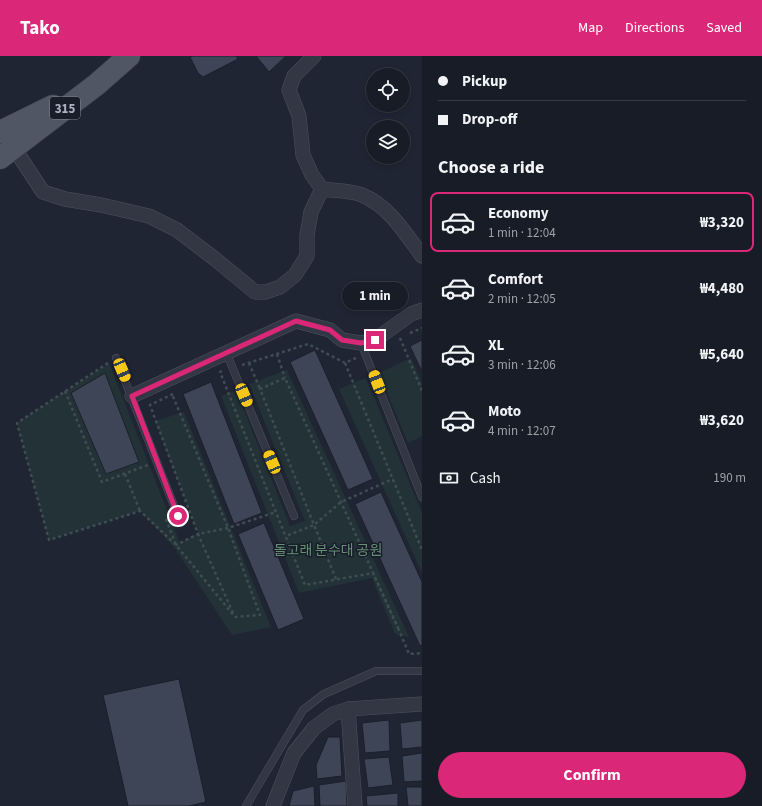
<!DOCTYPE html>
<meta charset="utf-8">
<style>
body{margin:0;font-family:"Source Sans 3","Noto Sans KR",sans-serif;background:#21252e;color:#f1f3f6;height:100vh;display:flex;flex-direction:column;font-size:15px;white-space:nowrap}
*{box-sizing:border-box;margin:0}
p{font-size:13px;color:#9fa1a7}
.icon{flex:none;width:22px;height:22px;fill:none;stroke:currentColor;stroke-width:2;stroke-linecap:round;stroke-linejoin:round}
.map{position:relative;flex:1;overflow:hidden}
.details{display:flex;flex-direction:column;background:#181c26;width:340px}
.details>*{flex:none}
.top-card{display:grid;align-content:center;height:88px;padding:0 16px;background:#181c26}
.tools{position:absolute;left:366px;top:12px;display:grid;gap:8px}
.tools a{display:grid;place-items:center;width:44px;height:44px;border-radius:50%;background:#181c26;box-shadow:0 2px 6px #0003,0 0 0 1px #363a43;font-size:20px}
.end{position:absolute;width:18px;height:18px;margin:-9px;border:5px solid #db2777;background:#fff;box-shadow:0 0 0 2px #fff}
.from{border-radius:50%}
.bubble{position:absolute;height:28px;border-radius:14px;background:#181c26;box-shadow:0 2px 6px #0003,0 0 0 1px #363a43;font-size:13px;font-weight:700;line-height:28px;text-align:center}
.car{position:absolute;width:12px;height:24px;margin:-12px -6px;border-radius:5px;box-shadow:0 0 3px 1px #0007;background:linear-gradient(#f5c518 24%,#345 0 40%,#f5c518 0 76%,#345 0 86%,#f5c518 0)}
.top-card b{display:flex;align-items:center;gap:14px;height:38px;font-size:15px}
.top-card b+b{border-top:1px solid #363a43}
.top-card i{width:10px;height:10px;background:#f1f3f6}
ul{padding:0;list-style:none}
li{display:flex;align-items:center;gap:12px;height:60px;margin:0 8px 6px;padding:0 8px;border:2px solid transparent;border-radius:8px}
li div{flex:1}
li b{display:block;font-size:15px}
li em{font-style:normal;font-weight:700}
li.current{border-color:#db2777}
li>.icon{width:36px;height:36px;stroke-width:1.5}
h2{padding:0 16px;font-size:18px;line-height:48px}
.pay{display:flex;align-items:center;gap:10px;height:44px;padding:0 16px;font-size:15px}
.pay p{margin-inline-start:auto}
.primary-button{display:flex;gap:8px;margin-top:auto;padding:8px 16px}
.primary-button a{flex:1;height:46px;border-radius:24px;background:#db2777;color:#fff;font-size:16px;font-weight:700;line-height:46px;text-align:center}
header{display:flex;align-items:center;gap:24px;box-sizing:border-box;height:56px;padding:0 20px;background:#db2777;color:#fff}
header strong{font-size:19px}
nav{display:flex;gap:22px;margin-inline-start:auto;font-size:14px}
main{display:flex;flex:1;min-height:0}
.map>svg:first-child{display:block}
</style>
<header>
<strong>Tako</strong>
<nav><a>Map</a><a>Directions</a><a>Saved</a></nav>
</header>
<main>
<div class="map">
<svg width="422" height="750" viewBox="0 0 422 750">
<rect width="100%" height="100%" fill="#202533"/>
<!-- green -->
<g fill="#223236">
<path d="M 411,302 L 422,327 L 422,380 L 408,387 L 379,317 Z"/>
<path d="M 109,307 L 180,487 L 198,477 L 155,365 L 184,356 L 271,571 L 232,579 L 174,491 L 140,455 L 49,484 L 17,367 Z"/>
<path d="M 287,314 L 409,581 L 395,578 L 372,522 L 299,537 L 221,340 L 236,334 L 290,470 L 305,465 L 249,328 Z"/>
<path d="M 366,322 L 422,457 L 422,517 L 339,333 Z"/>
</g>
<!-- building -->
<g fill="#3e4556" stroke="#1a1f2b">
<path d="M 193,0 L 236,0 L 238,3 L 203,21 L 198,17 L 190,1 Z"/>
<path d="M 256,0 L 286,0 L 269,16 Z"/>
<path d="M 422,284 L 422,316 L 410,290 Z"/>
<path d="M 315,294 L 373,423 L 348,434 L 290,306 Z"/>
<path d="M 105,317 L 139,406 L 106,418 L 71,337 Z"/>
<path d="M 211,326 L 262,457 L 234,468 L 183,338 Z"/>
<path d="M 381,436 L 422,526 L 422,589 L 420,590 L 355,448 Z"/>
<path d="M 264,467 L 304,563 L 278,574 L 238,478 Z"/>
<path d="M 179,623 L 206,746 L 189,750 L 128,750 L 103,639 Z"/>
<path d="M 389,664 L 390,695 L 365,697 L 362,667 Z"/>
<path d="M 422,664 L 422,691 L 402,693 L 400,667 Z"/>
<path d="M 328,681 L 340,681 L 342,720 L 317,723 L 316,709 Z"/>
<path d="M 422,697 L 422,725 L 404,726 L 402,700 Z"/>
<path d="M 389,701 L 393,729 L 368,732 L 364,703 Z"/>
<path d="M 346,725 L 347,750 L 320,750 L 319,729 Z"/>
<path d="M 314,730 L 315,750 L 289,750 L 293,735 Z"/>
<path d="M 406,731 L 422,731 L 422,750 L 408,750 Z"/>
<path d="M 398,737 L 398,750 L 367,750 L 366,740 Z"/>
</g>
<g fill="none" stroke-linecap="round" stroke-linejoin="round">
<defs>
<g id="service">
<path d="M 361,287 L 422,441"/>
<path d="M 226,296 L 294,460"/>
<path d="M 116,302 L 178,460"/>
<path d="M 246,750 L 303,654 L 324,638 L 376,615 L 422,615"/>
</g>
<g id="minor">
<path d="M 14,92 L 43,136 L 65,143 L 101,149 L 149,160 L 177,174 L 215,203 L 255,236 L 266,236 L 280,231 L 295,219 L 307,200 L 307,179 L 311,156 L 322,133 L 312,119 L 303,99 L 299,60 L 289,34 L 294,20 L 314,0"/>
<path d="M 322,133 C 334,135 350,134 362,139 C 389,150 405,177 422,200"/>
<path d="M 132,340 L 296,265 L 330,274 L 342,284 L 361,287 L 375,284 L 411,258 L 422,254"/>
<path d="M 348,653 L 355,750"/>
<path d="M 273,750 L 294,697 L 314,672 L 333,658 L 348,653 L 422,648"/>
</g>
<g id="primary">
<path d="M 0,76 L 53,50"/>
<path d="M 0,102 L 96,29 L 129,0"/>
</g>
</defs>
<!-- service casing -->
<use href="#service" stroke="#4d5260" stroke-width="8"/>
<!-- minor casing -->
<use href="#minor" stroke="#4d5260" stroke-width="15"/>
<!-- primary casing -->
<use href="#primary" stroke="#3c414e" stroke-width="23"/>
<!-- path -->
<g stroke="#3f4d52" stroke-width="2.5" stroke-dasharray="3 3" stroke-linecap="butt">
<path d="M 410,277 L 422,272"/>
<path d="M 400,282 L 422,335"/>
<path d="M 277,298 L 285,322"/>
<path d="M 108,307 L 17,367 L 49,484 L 140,455 L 176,489 L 235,561 L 260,559 L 228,472 L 172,338"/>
<path d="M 249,307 L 260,333"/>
<path d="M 345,307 L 422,494"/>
<path d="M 242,309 L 308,288 L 345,307 L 356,302"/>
<path d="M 222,315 L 220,316 L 305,529 L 373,517 L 398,572 L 285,322 L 260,333 L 314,469 L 286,480"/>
<path d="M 65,335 L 102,426 L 148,409"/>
<path d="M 173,338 L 150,349 L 198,478 L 176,489"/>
<path d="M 125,418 L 140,455"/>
<path d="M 166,463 L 176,489"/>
<path d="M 336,523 L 314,469 L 341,446 L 393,423"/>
<path d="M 233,557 L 198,478 L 228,472 L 276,456"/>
<path d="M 398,572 L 409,598 L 422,597"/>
</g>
<!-- service -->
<use href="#service" stroke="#333744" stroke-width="7"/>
<!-- minor -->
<use href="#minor" stroke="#333744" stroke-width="14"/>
<!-- primary -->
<use href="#primary" stroke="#515664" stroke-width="22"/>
</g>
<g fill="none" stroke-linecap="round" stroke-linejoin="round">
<!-- route -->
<path stroke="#db2777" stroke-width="5" d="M 178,460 L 132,340 L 296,265 L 330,274 L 342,284 L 361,287 L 375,284"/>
</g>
<g text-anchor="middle" stroke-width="3" stroke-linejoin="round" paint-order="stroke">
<!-- shield labels -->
<rect fill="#181d29" stroke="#808594" stroke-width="1" x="50" y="41" width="30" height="22" rx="3"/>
<g font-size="13" font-weight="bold" fill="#acb1c2">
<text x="65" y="57">315</text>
</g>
<!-- park labels -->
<g font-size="14" fill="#669076" stroke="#181d29">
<text x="328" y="499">돌고래 분수대 공원</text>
</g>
</g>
</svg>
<div class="tools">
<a><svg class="icon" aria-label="locate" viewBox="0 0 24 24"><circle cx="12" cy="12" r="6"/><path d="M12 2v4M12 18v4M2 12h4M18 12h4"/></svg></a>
<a><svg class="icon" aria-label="layers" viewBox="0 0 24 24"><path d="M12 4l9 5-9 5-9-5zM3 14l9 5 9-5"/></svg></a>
</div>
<i class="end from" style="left:178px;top:460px"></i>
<i class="end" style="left:375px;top:284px"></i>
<div class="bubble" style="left:342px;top:226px;width:66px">1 min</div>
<i class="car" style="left:122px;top:314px;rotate:157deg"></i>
<i class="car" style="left:377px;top:326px;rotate:339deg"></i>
<i class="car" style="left:244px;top:339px;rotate:157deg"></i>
<i class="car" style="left:272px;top:406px;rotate:337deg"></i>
</div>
<section class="details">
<div class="top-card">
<b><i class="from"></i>Pickup</b>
<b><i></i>Drop-off</b>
</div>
<h2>Choose a ride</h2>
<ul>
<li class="current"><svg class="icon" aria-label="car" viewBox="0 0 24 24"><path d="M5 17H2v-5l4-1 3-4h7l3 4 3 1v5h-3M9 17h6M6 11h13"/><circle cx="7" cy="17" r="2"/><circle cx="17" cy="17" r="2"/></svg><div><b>Economy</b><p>1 min · 12:04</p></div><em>₩3,320</em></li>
<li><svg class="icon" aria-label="car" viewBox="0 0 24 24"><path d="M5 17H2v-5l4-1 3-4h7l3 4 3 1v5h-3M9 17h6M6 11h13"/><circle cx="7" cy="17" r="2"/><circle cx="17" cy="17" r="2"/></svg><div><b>Comfort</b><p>2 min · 12:05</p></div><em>₩4,480</em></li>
<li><svg class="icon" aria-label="car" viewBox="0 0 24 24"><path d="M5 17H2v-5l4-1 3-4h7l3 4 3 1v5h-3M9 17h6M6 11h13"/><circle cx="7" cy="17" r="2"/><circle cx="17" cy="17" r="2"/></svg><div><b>XL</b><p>3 min · 12:06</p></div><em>₩5,640</em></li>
<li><svg class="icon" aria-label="car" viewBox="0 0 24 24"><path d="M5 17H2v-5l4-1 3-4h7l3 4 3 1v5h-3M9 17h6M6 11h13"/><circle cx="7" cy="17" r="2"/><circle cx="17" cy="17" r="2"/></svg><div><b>Moto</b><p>4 min · 12:07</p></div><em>₩3,620</em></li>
</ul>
<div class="pay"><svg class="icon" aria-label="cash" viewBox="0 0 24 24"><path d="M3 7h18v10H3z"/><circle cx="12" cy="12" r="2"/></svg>Cash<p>190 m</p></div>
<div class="primary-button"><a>Confirm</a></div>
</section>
</main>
